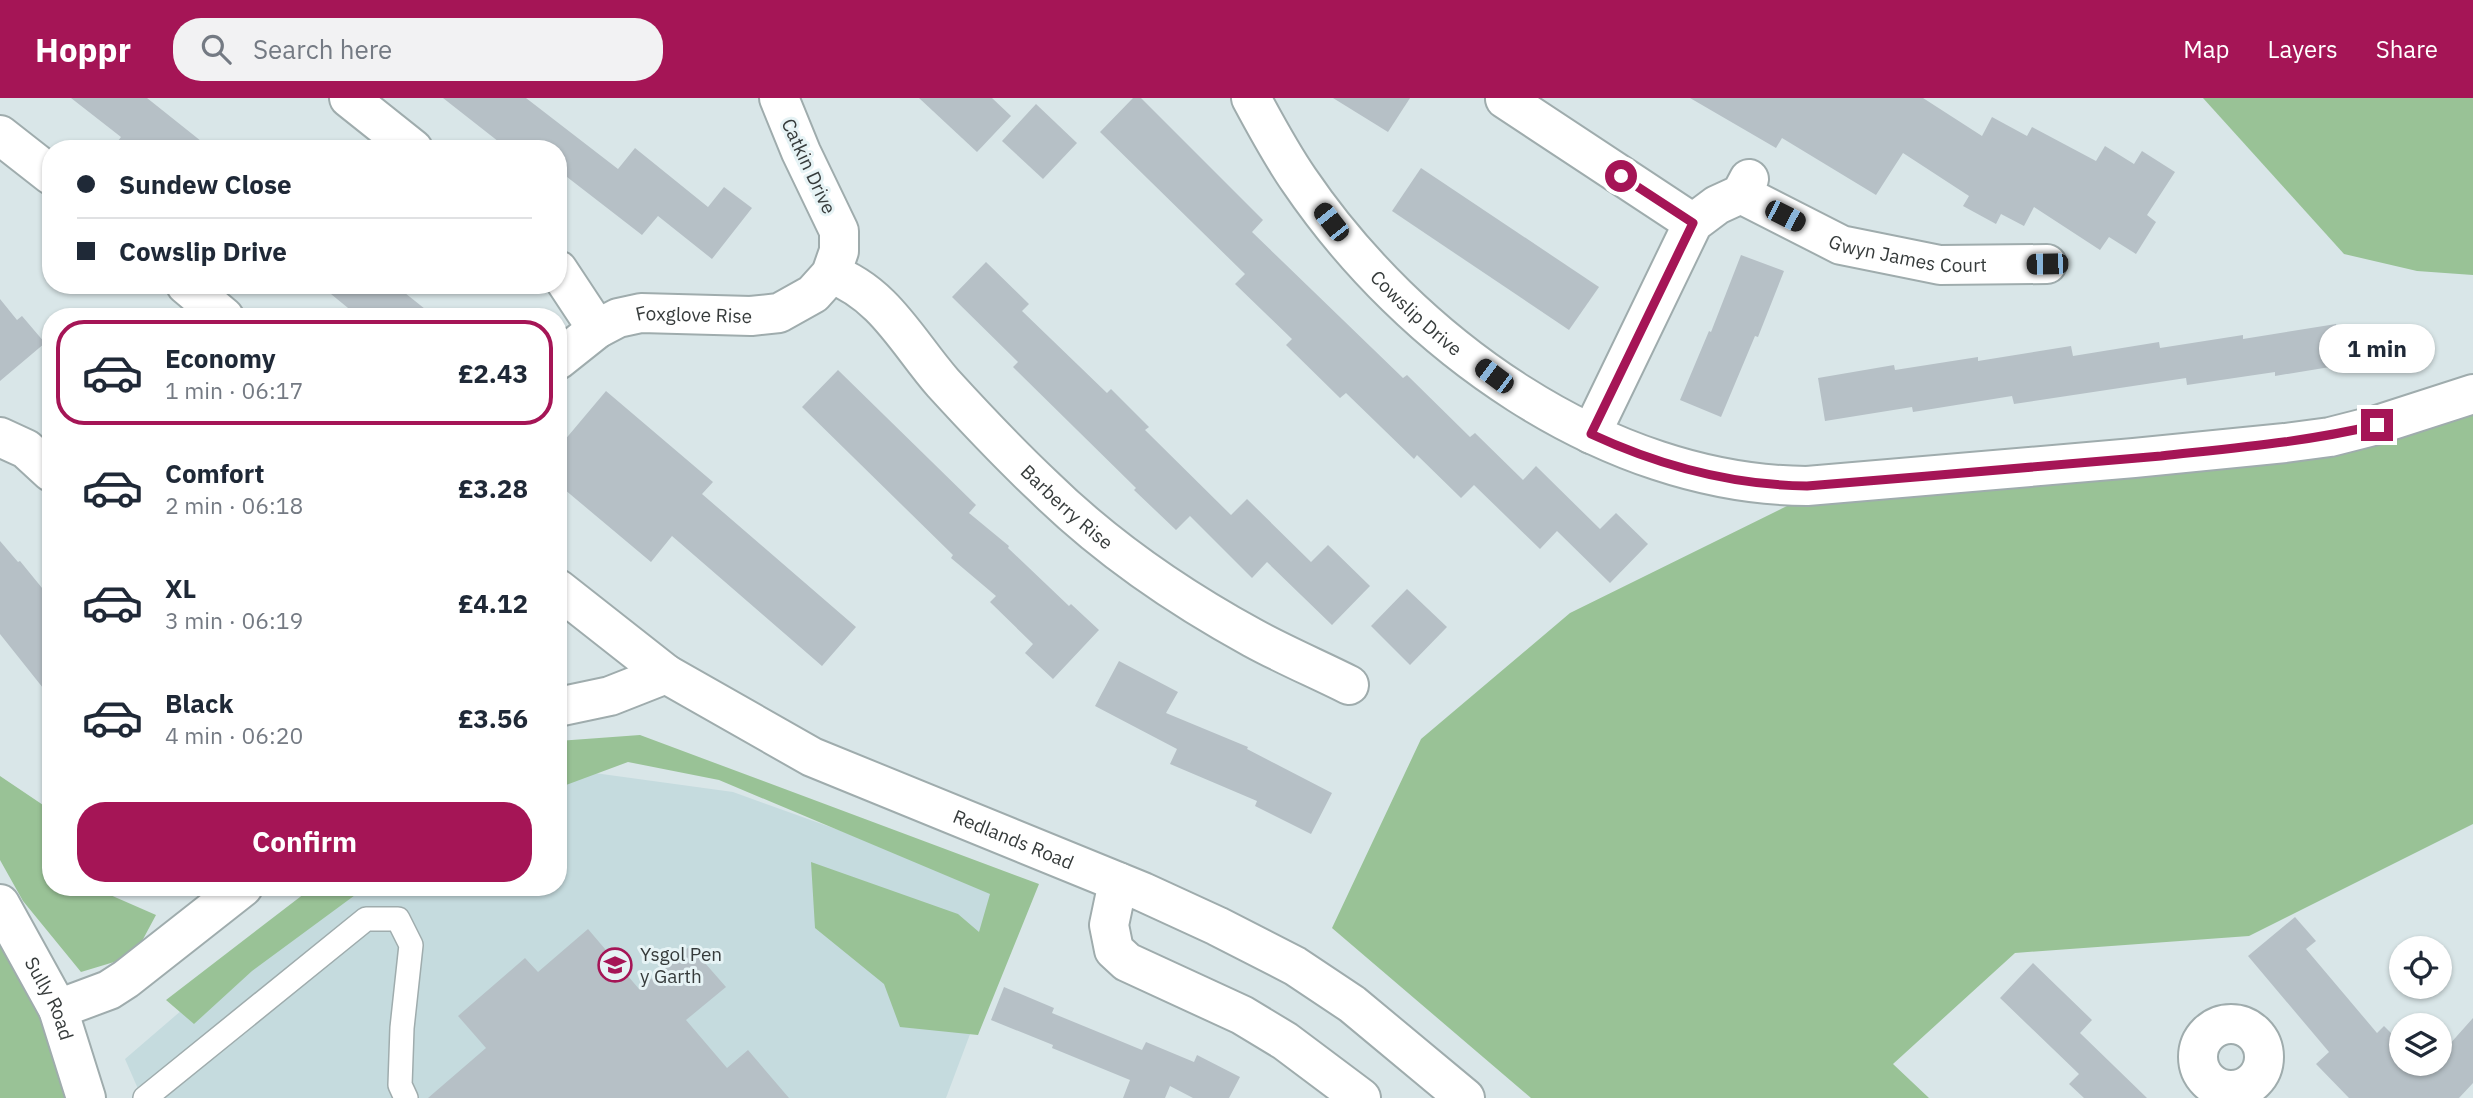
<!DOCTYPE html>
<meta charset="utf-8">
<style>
body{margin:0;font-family:"IBM Plex Sans",sans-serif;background:#f2f2f3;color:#1f2937;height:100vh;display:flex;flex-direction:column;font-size:26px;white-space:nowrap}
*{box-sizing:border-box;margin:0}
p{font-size:23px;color:#747a83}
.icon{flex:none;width:38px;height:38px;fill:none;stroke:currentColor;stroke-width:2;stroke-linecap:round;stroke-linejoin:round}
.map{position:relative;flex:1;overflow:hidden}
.side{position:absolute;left:42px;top:210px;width:525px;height:588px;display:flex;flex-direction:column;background:#fff;border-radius:28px;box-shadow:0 2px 5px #0004}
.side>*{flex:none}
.banner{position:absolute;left:42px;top:42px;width:525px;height:154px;border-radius:28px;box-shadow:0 2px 5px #0004;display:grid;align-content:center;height:154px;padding:0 35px;background:#fff}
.controls{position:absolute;left:2389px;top:838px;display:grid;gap:14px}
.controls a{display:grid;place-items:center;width:63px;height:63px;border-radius:50%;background:#fff;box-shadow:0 2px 5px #0004;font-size:35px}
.end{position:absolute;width:32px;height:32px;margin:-16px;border:9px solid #a51556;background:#fff;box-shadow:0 0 0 4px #fff}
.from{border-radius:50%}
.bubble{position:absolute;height:49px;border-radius:24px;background:#fff;box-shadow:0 2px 5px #0004;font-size:23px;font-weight:700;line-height:49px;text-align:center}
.car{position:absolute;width:21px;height:42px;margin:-21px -10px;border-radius:9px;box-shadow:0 0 5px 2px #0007;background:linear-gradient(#222 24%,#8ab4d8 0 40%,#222 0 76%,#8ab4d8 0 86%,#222 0)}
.banner b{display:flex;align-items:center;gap:24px;height:66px;font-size:26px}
.banner b+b{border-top:2px solid #e0e1e3}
.banner i{width:18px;height:18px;background:#1f2937}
ul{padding:12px 0 0;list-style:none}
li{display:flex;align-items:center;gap:21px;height:105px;margin:0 14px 10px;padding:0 21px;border:4px solid transparent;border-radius:28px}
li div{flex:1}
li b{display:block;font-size:26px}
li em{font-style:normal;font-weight:700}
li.active{border-color:#a51556}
li>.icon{width:63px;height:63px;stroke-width:1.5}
.action{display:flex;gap:14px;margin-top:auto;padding:14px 35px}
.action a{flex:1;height:80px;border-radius:28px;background:#a51556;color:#fff;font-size:28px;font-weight:700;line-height:80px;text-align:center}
header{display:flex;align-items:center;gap:42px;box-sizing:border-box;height:98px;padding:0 35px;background:#a51556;color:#fff}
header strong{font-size:33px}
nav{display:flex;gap:38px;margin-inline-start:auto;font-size:24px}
.search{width:490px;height:63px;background:#f2f2f3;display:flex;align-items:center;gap:18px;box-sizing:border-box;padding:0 24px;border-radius:28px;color:#747a83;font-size:26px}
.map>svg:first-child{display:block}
</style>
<header>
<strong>Hoppr</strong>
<div class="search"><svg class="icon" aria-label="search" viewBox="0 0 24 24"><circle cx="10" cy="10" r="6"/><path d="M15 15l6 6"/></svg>Search here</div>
<nav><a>Map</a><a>Layers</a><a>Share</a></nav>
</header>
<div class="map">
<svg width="2473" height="1000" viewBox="0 0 2473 1000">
<rect width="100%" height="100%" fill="#d9e6e8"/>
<!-- built -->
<path fill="#c5dbde" d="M 558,670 L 733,694 L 1022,798 L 946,1000 L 142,1000 L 125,961 L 325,789 L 558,789 Z"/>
<!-- green -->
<g fill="#99c296">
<path d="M 2203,0 L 2473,0 L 2473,177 L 2417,173 L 2344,156 Z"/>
<path d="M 2473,309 L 2473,726 L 2249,838 L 2015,855 L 1893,966 L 1929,1000 L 1531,1000 L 1332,830 L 1421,641 L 1570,515 L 1789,407 L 1846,404 L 2155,377 Z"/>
<path d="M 640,637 L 1039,786 L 978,937 L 900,929 L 884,886 L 815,830 L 811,764 L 958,816 L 979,834 L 990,796 L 719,682 L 628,664 L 558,690 L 558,643 Z"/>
<path d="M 0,678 L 46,709 L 51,718 L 51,789 L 92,789 L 156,817 L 134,858 L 81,874 L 23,803 L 0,762 Z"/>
<path d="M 313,789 L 366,789 L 252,873 L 194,926 L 166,902 Z"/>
<path d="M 0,847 L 42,913 L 75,1000 L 0,1000 Z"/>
</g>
<!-- building -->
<g fill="#b6c0c6">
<path d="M 71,0 L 147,0 L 211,51 L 112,51 L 121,39 Z"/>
<path d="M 443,0 L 526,0 L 618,71 L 635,50 L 708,109 L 724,89 L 752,110 L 712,161 L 658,118 L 642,137 L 558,72 L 558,51 L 508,51 Z"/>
<path d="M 919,0 L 992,0 L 1011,18 L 977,54 Z"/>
<path d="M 1133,0 L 1141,0 L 1263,122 L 1252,134 L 1403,280 L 1407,277 L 1470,339 L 1475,335 L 1523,382 L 1536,368 L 1600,431 L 1616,415 L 1648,446 L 1610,485 L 1557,433 L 1540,451 L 1474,387 L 1461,400 L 1417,357 L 1414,361 L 1346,295 L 1340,300 L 1286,247 L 1292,241 L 1235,186 L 1245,176 L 1100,34 Z"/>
<path d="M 1333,0 L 1410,0 L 1388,34 Z"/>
<path d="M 1690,0 L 1923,0 L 1982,38 L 1992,19 L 2027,38 L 2032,29 L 2096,63 L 2105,48 L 2134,66 L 2142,53 L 2175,74 L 2147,117 L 2156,124 L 2136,156 L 2109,139 L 2100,152 L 2034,109 L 2024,128 L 2001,116 L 1996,126 L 1963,108 L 1969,98 L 1903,55 L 1876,97 L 1782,40 L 1776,50 Z"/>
<path d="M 1036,6 L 1077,45 L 1043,81 L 1002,43 Z"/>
<path d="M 1421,70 L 1599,189 L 1569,232 L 1392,113 Z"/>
<path d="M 1741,157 L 1784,173 L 1758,239 L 1755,238 L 1721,319 L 1680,302 L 1709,233 L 1711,234 Z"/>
<path d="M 986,164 L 1029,206 L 1022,213 L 1107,295 L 1111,291 L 1149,329 L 1145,332 L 1231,417 L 1247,401 L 1311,464 L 1328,447 L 1370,488 L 1332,527 L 1267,464 L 1252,480 L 1190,418 L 1176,432 L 1134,392 L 1136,390 L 1013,269 L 1018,264 L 952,199 Z"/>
<path d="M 320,187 L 395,187 L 435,219 L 359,219 Z"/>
<path d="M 0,201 L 17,222 L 22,218 L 45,245 L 0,283 Z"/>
<path d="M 2336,226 L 2342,267 L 2275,278 L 2275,274 L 2187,287 L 2186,280 L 2014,306 L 2012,298 L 1913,314 L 1912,309 L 1825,323 L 1818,280 L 1894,267 L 1895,272 L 1978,259 L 1978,263 L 2071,248 L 2073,258 L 2159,244 L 2160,250 L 2243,237 L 2243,241 Z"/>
<path d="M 838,272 L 976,407 L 969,415 L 1009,448 L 1008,450 L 1069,508 L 1071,506 L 1099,532 L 1053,581 L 1025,555 L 1033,546 L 990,504 L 996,498 L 951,460 L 953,457 L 802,309 Z"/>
<path d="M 606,293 L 713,384 L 702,396 L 856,529 L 822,568 L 672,438 L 651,464 L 558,386 L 558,350 Z"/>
<path d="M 0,443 L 18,464 L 20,463 L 51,501 L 51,600 L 0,536 Z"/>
<path d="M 1407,491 L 1447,529 L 1410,567 L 1371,528 Z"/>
<path d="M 1119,563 L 1178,594 L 1166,615 L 1248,649 L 1247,651 L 1332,695 L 1311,736 L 1255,708 L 1257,703 L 1170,666 L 1177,651 L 1095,608 Z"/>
<path d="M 2295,819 L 2316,843 L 2306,851 L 2377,935 L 2384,928 L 2401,945 L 2401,966 L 2422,966 L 2427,971 L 2431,966 L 2440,966 L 2440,957 L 2473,920 L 2473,985 L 2459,1000 L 2349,1000 L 2316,966 L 2329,954 L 2248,858 Z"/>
<path d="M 588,831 L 639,891 L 690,848 L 726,889 L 686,922 L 727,970 L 748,952 L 789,1000 L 428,1000 L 486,950 L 458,918 L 525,860 L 538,874 Z"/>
<path d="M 2033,865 L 2092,922 L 2080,935 L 2147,1000 L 2084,1000 L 2069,986 L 2079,976 L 2000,900 Z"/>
<path d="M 1004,889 L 1054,910 L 1052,915 L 1125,945 L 1142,952 L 1146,944 L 1194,964 L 1197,957 L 1240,979 L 1229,1000 L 1193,1000 L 1170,988 L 1165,1000 L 1123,1000 L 1130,982 L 1052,950 L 1053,947 L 991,922 Z"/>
</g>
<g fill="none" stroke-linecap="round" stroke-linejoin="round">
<defs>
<path id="lane" d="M 145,1000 L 366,821 L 398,821 L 411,847 L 402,930 L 400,987 L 406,1000"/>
<g id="street">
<path d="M 349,0 L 413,51"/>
<path id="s1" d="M 1251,0 C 1266,28 1281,56 1299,82 C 1409,244 1605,387 1807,388 L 2134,360 L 2285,345 L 2330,339 L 2377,327 L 2473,296"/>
<path d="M 1505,1 L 1693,125"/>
<path id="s2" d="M 1741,96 L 1841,147 L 1940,167 L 2047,166"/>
<path d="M 558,172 L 597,231"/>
<path id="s3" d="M 831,176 C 884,195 908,245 943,285 C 975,320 1008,355 1043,388 C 1104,448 1178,499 1253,540 C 1284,557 1317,571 1349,587"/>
<path id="s4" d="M 558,262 L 597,231 L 618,220 L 641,215 L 751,218 L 779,215 L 813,196 L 831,176 L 839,153 L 839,133 L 801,54 L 779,0"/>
<path d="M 1591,336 L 1693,125 L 1717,107 L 1741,96 L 1749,81"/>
<path d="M 0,339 L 26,351 L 51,374"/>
<path d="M 558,609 L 610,598 L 666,576"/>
<path d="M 1118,784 L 1109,827 L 1114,852 L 1127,864 L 1242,917 L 1285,943 L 1361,1000"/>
<path d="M 58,911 L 109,892 L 126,881 L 243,789"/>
<circle cx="2231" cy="959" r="33"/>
</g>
<g id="secondary">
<path d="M 0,37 L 51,77"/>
<path d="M 186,187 L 224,219"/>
<path id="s5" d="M 558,491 L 666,576 L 812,659 L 1143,794 L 1217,828 L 1295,868 L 1352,906 L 1465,1000"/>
<path id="s6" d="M 0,806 L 58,911 L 86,1000"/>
</g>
</defs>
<!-- lane casing -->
<use href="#lane" stroke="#9facad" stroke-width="26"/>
<!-- street casing -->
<use href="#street" stroke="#9facad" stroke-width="42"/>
<!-- secondary casing -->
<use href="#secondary" stroke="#9facad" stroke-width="42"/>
<!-- lane -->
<use href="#lane" stroke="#fff" stroke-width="23"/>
<!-- street -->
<use href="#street" stroke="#fff" stroke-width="38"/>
<!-- secondary -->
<use href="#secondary" stroke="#fff" stroke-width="38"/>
</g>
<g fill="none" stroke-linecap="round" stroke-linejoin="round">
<!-- route -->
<path stroke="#a51556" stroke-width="9" d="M 1621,78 L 1693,125 L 1591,336 C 1660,368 1731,387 1807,388 C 1925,378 2043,369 2161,358 C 2234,350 2306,344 2377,327"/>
</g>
<!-- icons -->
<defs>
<symbol id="school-ring" viewBox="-11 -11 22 22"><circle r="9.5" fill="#e6f3f5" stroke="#a51556" stroke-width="1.5"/><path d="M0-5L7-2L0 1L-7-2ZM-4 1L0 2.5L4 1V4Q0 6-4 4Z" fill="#a51556"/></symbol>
</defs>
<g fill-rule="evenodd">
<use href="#school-ring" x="596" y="848" width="38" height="38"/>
</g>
<g text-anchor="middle" stroke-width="6" stroke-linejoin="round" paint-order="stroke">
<!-- street labels -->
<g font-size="19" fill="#363b3b" stroke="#e6f3f5">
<text transform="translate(809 68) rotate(65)" y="7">Catkin Drive</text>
<text dy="7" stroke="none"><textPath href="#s2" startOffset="180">Gwyn James Court</textPath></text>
<text dy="7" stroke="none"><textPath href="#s1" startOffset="273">Cowslip Drive</textPath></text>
<text dy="7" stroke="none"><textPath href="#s4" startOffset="150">Foxglove Rise</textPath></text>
<text dy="7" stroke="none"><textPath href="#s3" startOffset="334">Barberry Rise</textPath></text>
<text dy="7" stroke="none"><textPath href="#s5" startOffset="523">Redlands Road</textPath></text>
<text dy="7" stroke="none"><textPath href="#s6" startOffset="107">Sully Road</textPath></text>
</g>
<!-- poi labels -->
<g font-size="19" fill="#363b3b" stroke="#e6f3f5" text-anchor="start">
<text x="640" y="863">Ysgol Pen<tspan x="640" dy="22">y Garth</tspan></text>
</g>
</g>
</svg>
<div class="controls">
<a><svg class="icon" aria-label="locate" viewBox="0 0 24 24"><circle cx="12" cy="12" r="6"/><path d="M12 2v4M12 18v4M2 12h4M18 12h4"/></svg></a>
<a><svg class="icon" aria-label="layers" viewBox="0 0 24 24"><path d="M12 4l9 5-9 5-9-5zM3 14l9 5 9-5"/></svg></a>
</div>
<i class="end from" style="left:1621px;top:78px"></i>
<i class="end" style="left:2377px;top:327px"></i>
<div class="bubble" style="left:2319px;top:226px;width:116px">1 min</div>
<i class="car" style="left:1785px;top:118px;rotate:117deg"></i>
<i class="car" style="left:1331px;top:124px;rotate:322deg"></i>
<i class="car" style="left:2047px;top:166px;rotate:269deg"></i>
<i class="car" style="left:1494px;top:278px;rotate:307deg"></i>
<div class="banner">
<b><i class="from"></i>Sundew Close</b>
<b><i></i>Cowslip Drive</b>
</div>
<section class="side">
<ul>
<li class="active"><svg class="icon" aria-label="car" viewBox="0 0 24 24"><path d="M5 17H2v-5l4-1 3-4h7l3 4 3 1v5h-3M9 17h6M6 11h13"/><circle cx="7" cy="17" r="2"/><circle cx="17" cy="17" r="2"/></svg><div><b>Economy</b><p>1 min · 06:17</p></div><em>£2.43</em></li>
<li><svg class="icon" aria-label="car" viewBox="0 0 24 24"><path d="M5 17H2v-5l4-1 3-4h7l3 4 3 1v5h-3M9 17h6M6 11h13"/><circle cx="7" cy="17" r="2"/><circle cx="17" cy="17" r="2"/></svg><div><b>Comfort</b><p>2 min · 06:18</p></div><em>£3.28</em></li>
<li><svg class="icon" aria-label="car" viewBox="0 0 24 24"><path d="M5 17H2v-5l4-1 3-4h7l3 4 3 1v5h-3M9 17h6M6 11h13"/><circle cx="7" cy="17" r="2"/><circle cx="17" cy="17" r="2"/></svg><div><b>XL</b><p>3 min · 06:19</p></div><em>£4.12</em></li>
<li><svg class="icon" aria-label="car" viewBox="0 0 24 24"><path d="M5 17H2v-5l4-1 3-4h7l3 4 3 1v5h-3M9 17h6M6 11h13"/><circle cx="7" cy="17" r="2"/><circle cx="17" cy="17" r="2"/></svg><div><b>Black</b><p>4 min · 06:20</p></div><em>£3.56</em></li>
</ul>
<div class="action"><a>Confirm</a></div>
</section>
</div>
